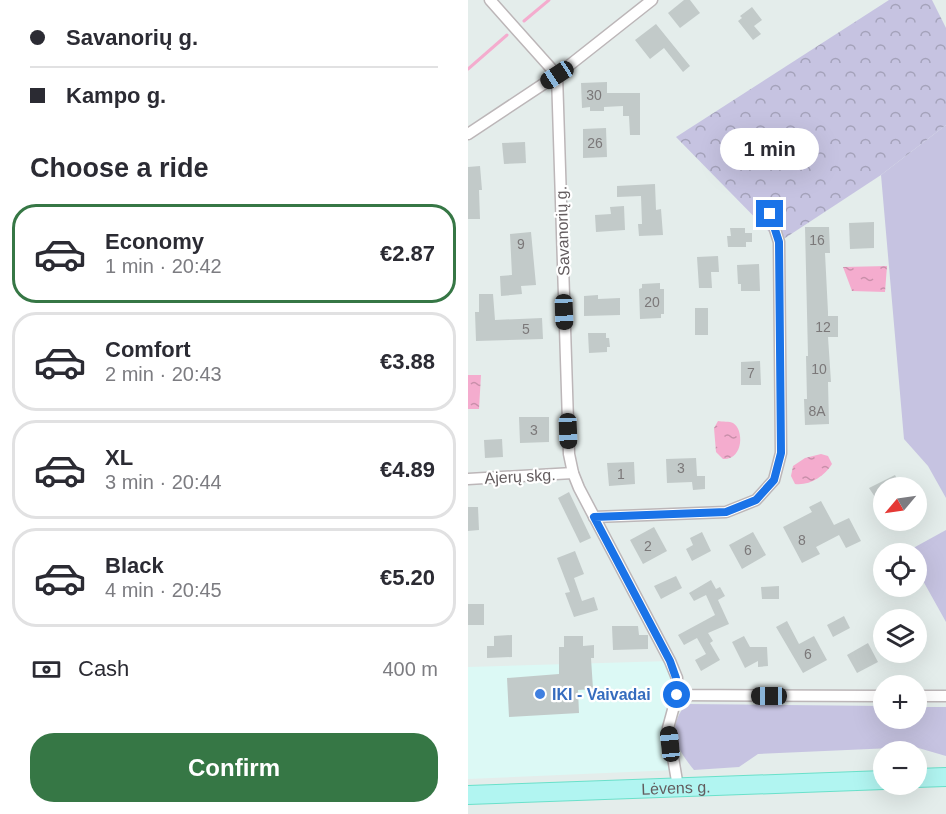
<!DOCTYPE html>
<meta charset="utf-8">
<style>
body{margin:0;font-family:Arial,sans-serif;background:#f7f7f7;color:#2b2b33;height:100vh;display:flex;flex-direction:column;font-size:22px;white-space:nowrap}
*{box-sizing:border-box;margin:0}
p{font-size:20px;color:#7c7c81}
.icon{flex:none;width:33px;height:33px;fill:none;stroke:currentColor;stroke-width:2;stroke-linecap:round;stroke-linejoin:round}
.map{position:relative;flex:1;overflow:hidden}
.panel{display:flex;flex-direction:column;background:#fff;width:468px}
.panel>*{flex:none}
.top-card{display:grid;align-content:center;height:132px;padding:0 30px;background:#fff}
.needle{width:39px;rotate:241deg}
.controls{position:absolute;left:405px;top:477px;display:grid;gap:12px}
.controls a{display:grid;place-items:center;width:54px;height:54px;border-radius:50%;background:#fff;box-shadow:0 6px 24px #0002;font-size:30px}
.end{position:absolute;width:27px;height:27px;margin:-14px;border:8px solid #1a73e8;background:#fff;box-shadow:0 0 0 3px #fff}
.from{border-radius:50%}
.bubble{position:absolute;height:42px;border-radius:21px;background:#fff;box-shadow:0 6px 24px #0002;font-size:20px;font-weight:800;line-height:42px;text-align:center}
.car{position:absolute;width:18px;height:36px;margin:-18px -9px;border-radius:8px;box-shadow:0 0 4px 2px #0007;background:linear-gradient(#222 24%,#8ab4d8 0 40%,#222 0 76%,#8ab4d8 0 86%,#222 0)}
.top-card b{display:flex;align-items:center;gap:21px;height:57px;font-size:22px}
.top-card b+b{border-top:2px solid #e1e1e2}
.top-card i{width:15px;height:15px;background:#2b2b33}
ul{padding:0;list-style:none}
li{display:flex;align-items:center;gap:18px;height:99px;margin:0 12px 9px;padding:0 18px;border:3px solid #e1e1e2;border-radius:24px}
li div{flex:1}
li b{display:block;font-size:22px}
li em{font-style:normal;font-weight:800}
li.selected{border-color:#367745}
li>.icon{width:54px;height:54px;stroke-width:1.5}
h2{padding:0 30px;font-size:27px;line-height:72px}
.pay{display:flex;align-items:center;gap:15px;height:66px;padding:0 30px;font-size:22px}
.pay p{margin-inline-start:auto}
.button{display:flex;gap:12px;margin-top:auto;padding:12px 30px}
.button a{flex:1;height:69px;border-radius:24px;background:#367745;color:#fff;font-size:24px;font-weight:800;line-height:69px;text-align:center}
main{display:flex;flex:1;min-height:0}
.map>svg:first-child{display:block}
</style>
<main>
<section class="panel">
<div class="top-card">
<b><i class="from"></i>Savanorių g.</b>
<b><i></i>Kampo g.</b>
</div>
<h2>Choose a ride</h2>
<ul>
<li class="selected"><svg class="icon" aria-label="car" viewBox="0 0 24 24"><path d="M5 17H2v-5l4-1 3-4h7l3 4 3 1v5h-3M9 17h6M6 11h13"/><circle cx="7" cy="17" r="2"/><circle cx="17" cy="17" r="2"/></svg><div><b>Economy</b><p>1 min · 20:42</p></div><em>€2.87</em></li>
<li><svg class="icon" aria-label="car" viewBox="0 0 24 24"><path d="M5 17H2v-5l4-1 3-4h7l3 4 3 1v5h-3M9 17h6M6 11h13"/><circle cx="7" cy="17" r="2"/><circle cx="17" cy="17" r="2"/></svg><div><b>Comfort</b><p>2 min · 20:43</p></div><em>€3.88</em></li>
<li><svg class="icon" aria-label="car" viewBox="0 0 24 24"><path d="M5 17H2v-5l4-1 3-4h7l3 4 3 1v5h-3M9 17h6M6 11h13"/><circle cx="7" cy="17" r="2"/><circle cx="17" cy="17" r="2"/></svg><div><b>XL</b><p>3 min · 20:44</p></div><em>€4.89</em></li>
<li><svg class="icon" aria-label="car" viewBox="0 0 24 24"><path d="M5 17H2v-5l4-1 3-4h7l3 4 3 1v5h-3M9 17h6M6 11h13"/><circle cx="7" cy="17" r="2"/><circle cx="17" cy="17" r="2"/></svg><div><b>Black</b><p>4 min · 20:45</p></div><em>€5.20</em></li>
</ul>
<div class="pay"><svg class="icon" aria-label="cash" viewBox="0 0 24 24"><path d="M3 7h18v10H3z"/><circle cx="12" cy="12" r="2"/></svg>Cash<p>400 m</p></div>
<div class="button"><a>Confirm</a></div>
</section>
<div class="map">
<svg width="478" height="814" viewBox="0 0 478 814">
<defs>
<pattern id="forest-crowns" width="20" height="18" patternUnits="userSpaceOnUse" patternTransform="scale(1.5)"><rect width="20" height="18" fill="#c6c3e1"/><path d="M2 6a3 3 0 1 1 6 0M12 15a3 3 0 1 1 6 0" fill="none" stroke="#a4a2ba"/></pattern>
<pattern id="water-ripples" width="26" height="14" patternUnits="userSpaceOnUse" patternTransform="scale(1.5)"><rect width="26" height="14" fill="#f4acce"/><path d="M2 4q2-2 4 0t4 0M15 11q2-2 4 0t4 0" fill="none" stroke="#c98faa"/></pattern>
</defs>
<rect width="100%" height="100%" fill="#e4edeb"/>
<!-- commercial -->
<path fill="#dcf9f5" d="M 202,661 L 209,678 L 203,713 L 207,770 L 0,779 L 0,667 Z"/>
<!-- grass -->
<g fill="#c6c3e1">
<path d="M 478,125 L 478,498 L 460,466 L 436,439 L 413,175 Z"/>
<path d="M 478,530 L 478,622 L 449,570 L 448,554 L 439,553 L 438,552 Z"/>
<path d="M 218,704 L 415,706 L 416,718 L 448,718 L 449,707 L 478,707 L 478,756 L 447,747 L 290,754 L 271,767 L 226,770 C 208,748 198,729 218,704 Z"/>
</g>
<!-- forest -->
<path fill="url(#forest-crowns)" d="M 421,0 L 464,0 L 478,28 L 478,125 L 413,175 L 311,242 L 208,137 Z"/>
<!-- water -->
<g fill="url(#water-ripples)">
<path d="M 419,266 L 417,292 L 384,291 L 375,267 Z"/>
<path d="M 0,375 L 13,375 L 11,409 L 0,409 Z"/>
<path d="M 250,421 C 254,422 262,421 265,423 C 276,429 276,460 255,459 L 248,452 L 246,428 Z"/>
<path d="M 353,454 L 360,456 L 364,464 C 357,476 341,486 327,484 L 323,476 L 325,466 L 337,458 Z"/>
</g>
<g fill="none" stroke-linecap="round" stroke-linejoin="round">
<!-- stream -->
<g stroke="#f4acce" stroke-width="3">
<path d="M 56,21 L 81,0"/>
<path d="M 0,69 L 39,35"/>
</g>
</g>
<!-- building -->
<g fill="#c2cac9">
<path d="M 216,0 L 222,0 L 232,13 L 212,28 L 200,13 Z"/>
<path d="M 284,7 L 294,20 L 286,26 L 293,34 L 285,40 L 270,21 L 274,18 L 272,16 Z"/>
<path d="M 188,24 L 222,66 L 215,72 L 196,48 L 182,59 L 167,40 Z"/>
<path d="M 139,82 L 139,93 L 172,93 L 172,135 L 162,135 L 161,116 L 155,116 L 155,106 L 136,107 L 136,111 L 122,111 L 122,107 L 114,108 L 113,83 Z"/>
<path d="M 138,128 L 139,157 L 115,158 L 115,129 Z"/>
<path d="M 57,142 L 58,163 L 36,164 L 34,143 Z"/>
<path d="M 12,166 L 14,190 L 11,190 L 12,219 L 0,219 L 0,167 Z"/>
<path d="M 187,184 L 188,210 L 193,209 L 195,235 L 171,236 L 170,224 L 174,224 L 173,196 L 149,197 L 149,186 Z"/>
<path d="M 156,206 L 157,230 L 128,232 L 127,215 L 143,214 L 142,207 Z"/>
<path d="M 406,222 L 406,248 L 382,249 L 381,223 Z"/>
<path d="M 337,227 L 361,227 L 362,253 L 357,253 L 360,312 L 360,316 L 370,316 L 370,337 L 360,337 L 363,382 L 360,382 L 361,424 L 337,425 L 336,399 L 339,399 L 338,356 L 340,356 Z"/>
<path d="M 262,228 L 277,228 L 277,233 L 284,233 L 284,242 L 278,242 L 278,247 L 260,247 L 259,236 L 263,236 Z"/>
<path d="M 63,232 L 68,285 L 53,286 L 54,294 L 33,296 L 32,276 L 44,275 L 42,234 Z"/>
<path d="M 250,256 L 251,272 L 243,272 L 244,288 L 231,288 L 229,257 Z"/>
<path d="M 291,264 L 292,291 L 273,291 L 273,284 L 270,284 L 269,265 Z"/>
<path d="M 192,283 L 192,289 L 196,289 L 196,314 L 193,314 L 193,318 L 172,319 L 171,289 L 174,288 L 174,284 Z"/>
<path d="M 11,294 L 25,294 L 27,320 L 74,318 L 75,339 L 8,341 L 7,312 L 11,312 Z"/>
<path d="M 130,295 L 130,299 L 152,298 L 152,315 L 116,316 L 116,296 Z"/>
<rect x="227" y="308" width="13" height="27"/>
<path d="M 120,333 L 138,333 L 138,338 L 141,338 L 142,347 L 139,347 L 139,352 L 121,353 Z"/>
<path d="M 292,361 L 293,385 L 273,385 L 273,362 Z"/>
<path d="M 51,417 L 81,417 L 81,442 L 52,443 Z"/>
<path d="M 34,439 L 35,457 L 17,458 L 16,440 Z"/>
<path d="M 228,458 L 229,476 L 237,476 L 237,489 L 225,490 L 224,482 L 199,483 L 198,459 Z"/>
<path d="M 166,462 L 167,484 L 141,486 L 139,463 Z"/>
<path d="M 427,475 L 432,485 L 426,488 L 416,488 L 416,493 L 407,497 L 401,488 Z"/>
<path d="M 101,492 L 123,538 L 112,543 L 90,498 Z"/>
<path d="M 353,501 L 366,525 L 381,518 L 393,541 L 378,548 L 371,535 L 348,547 L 352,554 L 334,563 L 315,527 L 344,512 L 341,507 Z"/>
<path d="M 0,507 L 10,507 L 11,530 L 0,531 Z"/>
<path d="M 186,527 L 199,551 L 175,564 L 162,540 Z"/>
<path d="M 234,532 L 243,551 L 224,561 L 218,549 L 225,545 L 222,538 Z"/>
<path d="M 285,532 L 298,555 L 274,569 L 261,545 Z"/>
<path d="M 107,551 L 116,574 L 106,578 L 114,601 L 126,597 L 130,610 L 106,617 L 97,593 L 102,592 L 89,558 Z"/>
<path d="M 208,576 L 214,588 L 193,599 L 186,586 Z"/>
<path d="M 243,580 L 248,589 L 252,587 L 257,596 L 250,600 L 261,624 L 240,633 L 245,641 L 242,643 L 252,660 L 233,671 L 227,660 L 238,654 L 229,638 L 216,645 L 210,635 L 247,615 L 238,595 L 226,601 L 221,593 Z"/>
<path d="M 311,586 L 311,599 L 294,599 L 293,587 Z"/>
<rect x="0" y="604" width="16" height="21"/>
<path d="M 376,616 L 382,628 L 365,637 L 359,625 Z"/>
<path d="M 319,621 L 331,644 L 346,636 L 359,660 L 335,673 L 308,627 Z"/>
<path d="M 144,626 L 170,626 L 171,635 L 180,635 L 180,649 L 145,650 Z"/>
<path d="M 44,635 L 44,657 L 19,658 L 19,646 L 26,646 L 26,636 Z"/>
<path d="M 96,636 L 115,636 L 115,646 L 126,645 L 126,658 L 123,658 L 125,689 L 110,690 L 111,713 L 41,717 L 39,678 L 91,674 L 91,647 L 96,647 Z"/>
<path d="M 276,636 L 282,647 L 299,647 L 300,666 L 290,667 L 290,661 L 277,668 L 264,642 Z"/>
<path d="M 400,643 L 410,662 L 389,673 L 379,655 Z"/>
</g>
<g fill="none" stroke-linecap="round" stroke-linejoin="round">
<defs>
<g id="street">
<path d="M 22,0 L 89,75 L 101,454 L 105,473 L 111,488 L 202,661 L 209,678 L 209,695 L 416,696"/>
<path d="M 0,134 L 89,75 L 184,0"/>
<path d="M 0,479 L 105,473"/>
<path d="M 126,517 L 258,512 L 288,500 L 306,480 L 313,453 L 311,242 L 302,214"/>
<path d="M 209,695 L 200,728 L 210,787"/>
<path d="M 448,696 L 478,696"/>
</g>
<g id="primary">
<path d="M 448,778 L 478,777"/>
<path id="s1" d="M 0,795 L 416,780"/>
</g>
</defs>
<!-- street casing -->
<use href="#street" stroke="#bcb6b8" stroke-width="13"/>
<!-- primary casing -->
<use href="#primary" stroke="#6ae0ca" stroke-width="20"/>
<!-- street -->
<use href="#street" stroke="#fff" stroke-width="10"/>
<!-- primary -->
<use href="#primary" stroke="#b1f5f1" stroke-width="18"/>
</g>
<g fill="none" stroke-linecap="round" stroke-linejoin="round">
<!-- route -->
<path stroke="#1a73e8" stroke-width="8" d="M 209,695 L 208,678 L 202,661 L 126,517 L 258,512 L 288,500 L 306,480 L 313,453 L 311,242 L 302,214"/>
</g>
<!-- markers -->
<circle fill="#3f7fe0" stroke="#fff" stroke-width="2" cx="72" cy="694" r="6"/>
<g text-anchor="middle" stroke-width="4.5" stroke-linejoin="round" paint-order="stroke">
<!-- number labels -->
<g font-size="14" fill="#7b7879">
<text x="126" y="100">30</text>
<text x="127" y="148">26</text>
<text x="349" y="245">16</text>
<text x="53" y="249">9</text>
<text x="184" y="307">20</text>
<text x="355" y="332">12</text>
<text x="58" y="334">5</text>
<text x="351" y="374">10</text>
<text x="283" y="378">7</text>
<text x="349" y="416">8A</text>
<text x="66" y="435">3</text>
<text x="213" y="473">3</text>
<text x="153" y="479">1</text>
<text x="334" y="545">8</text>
<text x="180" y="551">2</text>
<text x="280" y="555">6</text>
<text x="340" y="659">6</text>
</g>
<!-- street labels -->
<g font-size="16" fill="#635c5e" stroke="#fff">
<text transform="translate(94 231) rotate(-92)" y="6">Savanorių g.</text>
<text transform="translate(52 476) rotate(-3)" y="6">Ajerų skg.</text>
<text dy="6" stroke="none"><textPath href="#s1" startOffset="208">Lėvens g.</textPath></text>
</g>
<!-- shop labels -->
<g font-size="16" font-weight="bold" fill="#366cbe" stroke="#fff" text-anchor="start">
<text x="84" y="700">IKI - Vaivadai</text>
</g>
</g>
</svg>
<div class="controls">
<a><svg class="needle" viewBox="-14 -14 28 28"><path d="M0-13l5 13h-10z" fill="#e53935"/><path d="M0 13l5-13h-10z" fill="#7c7c81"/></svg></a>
<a><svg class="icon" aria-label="locate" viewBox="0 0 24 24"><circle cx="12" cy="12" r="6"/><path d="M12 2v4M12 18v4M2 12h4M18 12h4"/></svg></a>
<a><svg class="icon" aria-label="layers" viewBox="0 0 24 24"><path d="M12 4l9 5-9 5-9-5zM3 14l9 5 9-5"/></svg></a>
<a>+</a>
<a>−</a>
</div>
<i class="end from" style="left:209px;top:695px"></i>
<i class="end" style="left:302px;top:214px"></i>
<div class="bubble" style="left:252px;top:128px;width:99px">1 min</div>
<i class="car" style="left:89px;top:75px;rotate:237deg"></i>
<i class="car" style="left:96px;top:312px;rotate:178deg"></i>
<i class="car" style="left:100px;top:431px;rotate:178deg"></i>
<i class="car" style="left:301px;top:696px;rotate:270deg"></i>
<i class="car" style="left:202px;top:744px;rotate:354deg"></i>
</div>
</main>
